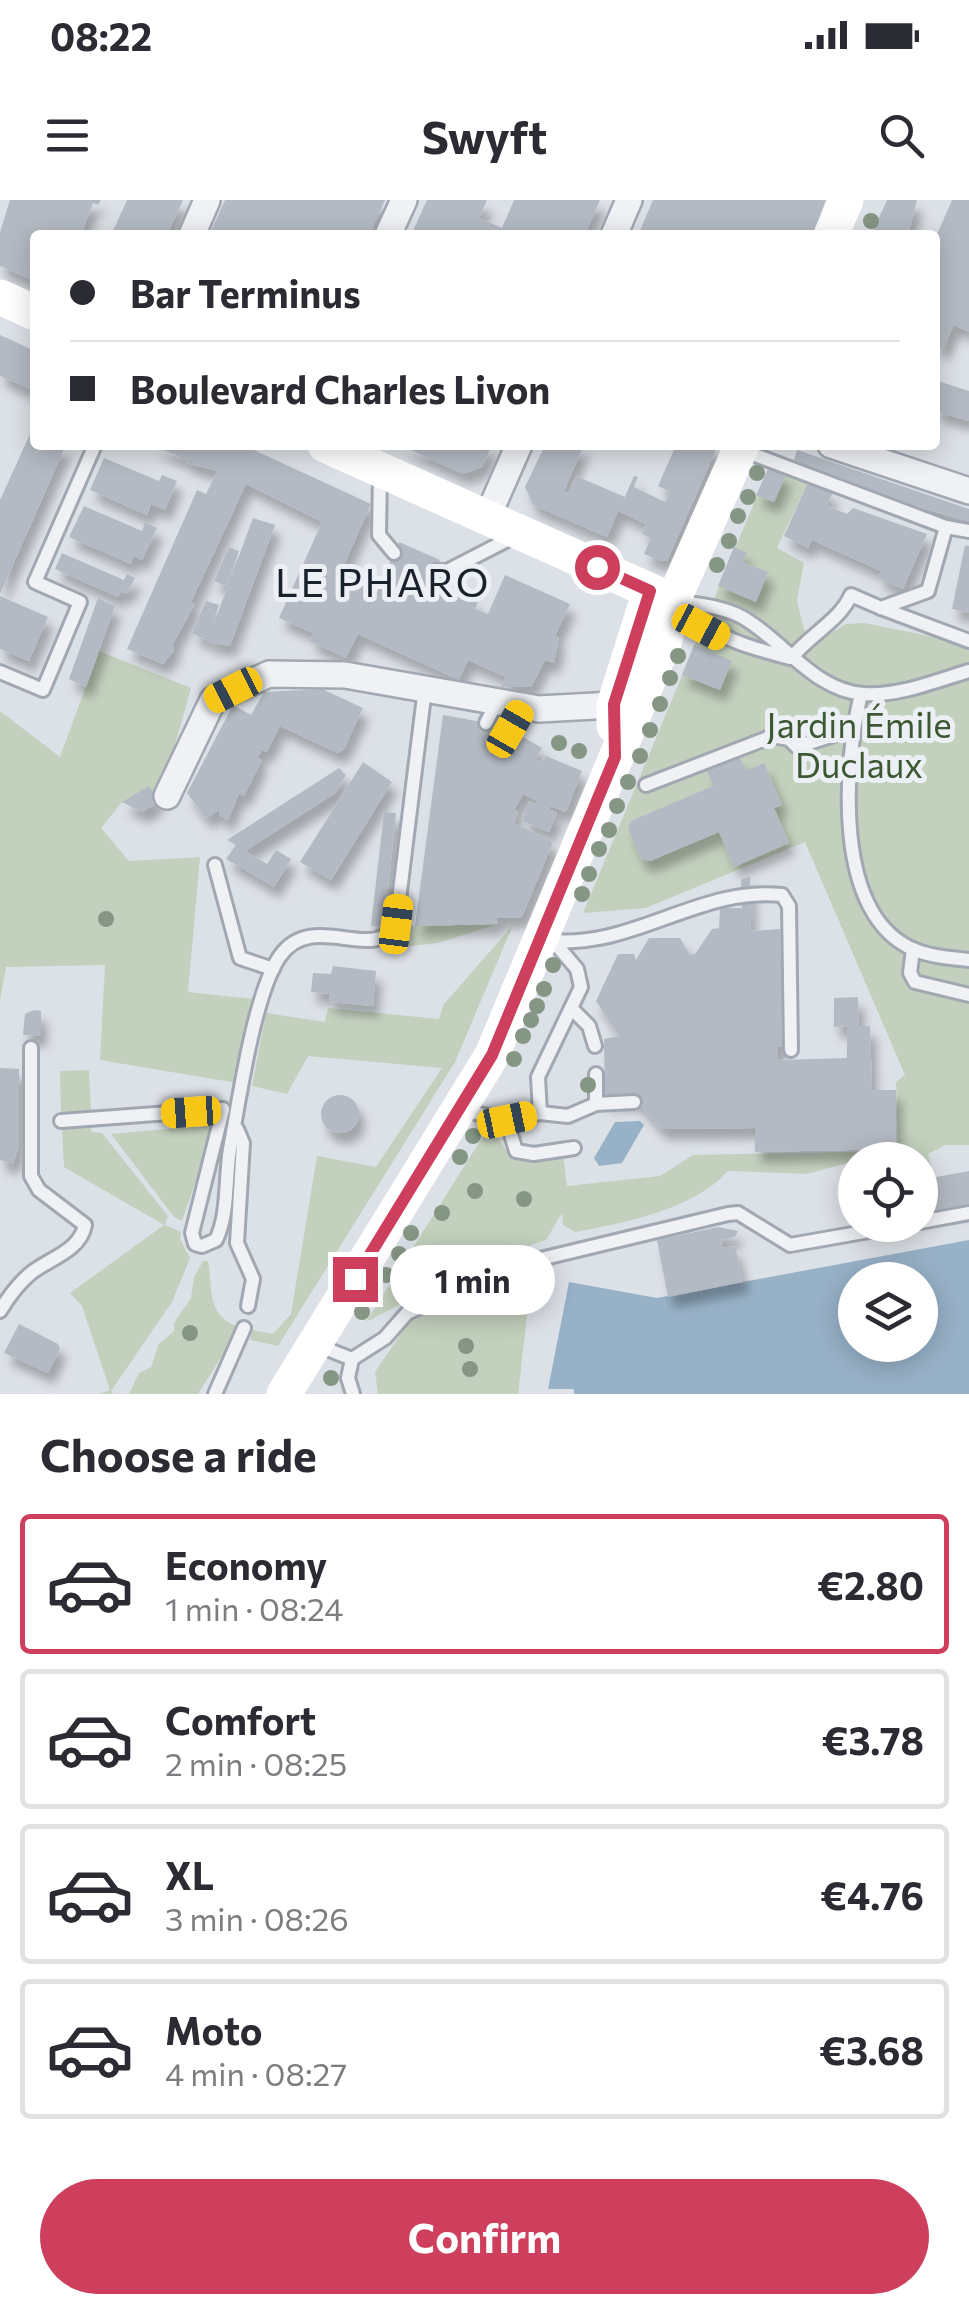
<!DOCTYPE html>
<meta charset="utf-8">
<style>
body{margin:0;font-family:Commissioner,sans-serif;background:#f7f7f7;color:#2b2b33;height:100vh;display:flex;flex-direction:column;font-size:38px;white-space:nowrap}
*{box-sizing:border-box;margin:0}
p{font-size:32px;color:#7c7c81}
.icon{flex:none;width:55px;height:55px;fill:none;stroke:currentColor;stroke-width:2;stroke-linecap:round;stroke-linejoin:round}
.map{position:relative;height:1194px;overflow:hidden}
.side{display:flex;flex-direction:column;background:#fff;flex:1}
.side>*{flex:none}
.top-card{position:absolute;left:30px;top:30px;width:910px;height:220px;border-radius:10px;box-shadow:0 5px 25px #0003;display:grid;align-content:center;height:220px;padding:0 40px;background:#fff}
.controls{position:absolute;left:838px;top:942px;display:grid;gap:20px}
.controls a{display:grid;place-items:center;width:100px;height:100px;border-radius:50%;background:#fff;box-shadow:0 5px 25px #0003;font-size:50px}
.end{position:absolute;width:45px;height:45px;margin:-22px;border:12px solid #ce3f5d;background:#fff;box-shadow:0 0 0 5px #fff}
.from{border-radius:50%}
.bubble{position:absolute;height:70px;border-radius:35px;background:#fff;box-shadow:0 5px 25px #0003;font-size:32px;font-weight:700;line-height:70px;text-align:center}
.car{position:absolute;width:30px;height:60px;margin:-30px -15px;border-radius:12px;box-shadow:0 0 8px 2px #0007;background:linear-gradient(#f5c518 24%,#345 0 40%,#f5c518 0 76%,#345 0 86%,#f5c518 0)}
.top-card b{display:flex;align-items:center;gap:35px;height:95px;font-size:38px}
.top-card b+b{border-top:2px solid #e1e1e2}
.top-card i{width:25px;height:25px;background:#2b2b33}
ul{padding:0;list-style:none}
li{display:flex;align-items:center;gap:30px;height:140px;margin:0 20px 15px;padding:0 20px;border:5px solid #e1e1e2;border-radius:10px}
li div{flex:1}
li b{display:block;font-size:38px}
li em{font-style:normal;font-weight:700}
li.active{border-color:#ce3f5d}
li>.icon{width:90px;height:90px;stroke-width:1.5}
h2{padding:0 40px;font-size:45px;line-height:120px}
.primary-button{display:flex;gap:20px;margin-top:auto;padding:20px 40px}
.primary-button a{flex:1;height:115px;border-radius:60px;background:#ce3f5d;color:#fff;font-size:40px;font-weight:700;line-height:115px;text-align:center}
.status{display:flex;justify-content:space-between;align-items:center;height:70px;padding:0 50px;background:#fff;direction:ltr}
.status svg{height:28px;fill:currentColor}
header{display:flex;justify-content:space-between;align-items:center;height:130px;padding:0 40px;background:#fff;font-size:45px;font-weight:700}
.map>svg:first-child{display:block}
</style>
<div class="status"><b>08:22</b><svg viewBox="0 0 49 12"><path d="M0 12V9h3v3zM5 12V6h3v6zM10 12V3h3v9zM15 12V0h3v12zM26 1h20v11H26zM47 4h2v5h-2z"/></svg></div>
<header><svg class="icon" aria-label="menu" viewBox="0 0 24 24"><path d="M4 6h16M4 12h16M4 18h16"/></svg>Swyft<svg class="icon" aria-label="search" viewBox="0 0 24 24"><circle cx="10" cy="10" r="6"/><path d="M15 15l6 6"/></svg></header>
<div class="map">
<svg width="969" height="1194" viewBox="0 0 969 1194">
<defs>
<filter id="shadow"><feDropShadow dx="6" dy="11" stdDeviation="5" flood-color="#0004"/></filter>
</defs>
<rect width="100%" height="100%" fill="#dce1e7"/>
<!-- green -->
<g fill="#c3d0bd">
<path d="M 769,267 L 807,284 L 777,348 L 804,363 L 797,400 L 804,430 L 819,440 L 846,424 L 864,423 L 969,444 L 969,945 L 945,945 L 928,954 L 933,973 L 920,975 L 920,960 L 855,960 L 854,979 L 847,963 L 807,974 L 728,971 C 693,1010 624,1023 575,1032 L 563,1025 L 562,1013 L 546,1040 L 482,1062 L 366,1122 L 489,927 L 512,957 L 563,955 L 567,986 L 660,976 L 693,955 L 898,951 L 896,882 L 905,875 L 805,642 L 646,708 L 583,713 Z"/>
<path d="M 99,451 L 191,488 L 159,602 L 142,612 L 122,602 L 101,628 L 129,661 L 200,657 L 188,792 L 253,799 L 237,883 L 100,860 L 105,765 L 6,767 L 0,801 L 0,511 L 60,557 Z"/>
<path d="M 498,724 L 438,743 L 391,748 L 404,726 Z"/>
<path d="M 513,725 L 455,862 L 278,1146 L 250,1140 L 252,1130 L 273,1134 L 291,1114 L 317,956 L 376,967 L 442,868 L 308,856 L 287,894 L 252,886 L 266,813 L 325,822 L 328,808 L 439,819 L 444,804 Z"/>
<path d="M 89,870 L 91,912 L 61,913 L 60,871 Z"/>
<path d="M 91,924 L 91,932 L 102,933 L 168,1016 L 165,1025 L 181,1032 L 180,1039 L 190,1058 L 172,1102 L 111,1191 L 113,1194 L 99,1194 L 110,1190 L 82,1106 L 70,1093 L 164,1025 L 64,967 L 62,926 Z"/>
<path d="M 211,925 L 213,932 L 182,1021 L 174,1017 L 111,934 Z"/>
<path d="M 203,1061 L 208,1061 C 213,1089 206,1117 240,1127 L 198,1194 L 129,1194 L 139,1173 L 151,1167 L 159,1144 L 174,1131 L 174,1123 L 191,1098 L 194,1077 Z"/>
<path d="M 516,1071 L 527,1116 L 518,1194 L 378,1194 L 375,1172 L 409,1122 Z"/>
</g>
<!-- water -->
<g fill="#97b1c7" fill-rule="evenodd">
<path d="M 640,921 L 644,925 L 622,963 L 599,966 L 594,958 L 615,922 Z"/>
<path d="M 969,1040 L 969,1194 L 574,1194 L 574,1189 L 548,1189 L 569,1082 L 657,1098 ZM 855,1080 L 920,1080 L 920,1145 L 855,1145 Z"/>
</g>
<!-- building -->
<g fill="#b4bac3" filter="url(#shadow)">
<path d="M 10,0 L 101,0 L 98,5 L 93,3 L 81,35 L 35,35 L 35,81 L 0,66 L 0,32 Z"/>
<path d="M 127,0 L 183,0 L 167,35 L 111,35 Z"/>
<path d="M 225,0 L 385,0 L 369,35 L 209,35 Z"/>
<path d="M 427,0 L 487,0 L 479,18 L 502,28 L 514,0 L 600,0 L 585,35 L 411,35 Z"/>
<path d="M 653,0 L 826,0 L 811,35 L 638,35 Z"/>
<path d="M 887,0 L 917,0 L 908,35 L 871,35 Z"/>
<path d="M 952,0 L 969,0 L 969,132 L 954,125 L 943,149 L 935,146 L 935,39 Z"/>
<path d="M 0,135 L 35,151 L 35,191 L 0,176 Z"/>
<path d="M 935,180 L 969,191 L 969,221 L 935,211 Z"/>
<path d="M 35,223 L 35,245 L 66,245 L 0,394 L 0,300 Z"/>
<path d="M 151,245 L 243,245 L 371,304 L 339,376 L 377,392 L 399,342 L 440,360 L 430,384 L 478,402 L 475,409 L 488,414 L 505,375 L 570,404 L 555,436 L 559,438 L 554,463 L 545,460 L 531,487 L 501,487 L 506,477 L 468,460 L 459,480 L 358,434 L 346,458 L 310,441 L 313,433 L 279,418 L 322,322 L 246,284 L 191,402 L 195,404 L 174,442 L 174,450 L 163,464 L 127,449 L 197,290 L 206,294 L 217,271 L 186,263 L 188,260 Z"/>
<path d="M 400,245 L 492,245 L 482,267 L 463,274 Z"/>
<path d="M 545,245 L 584,245 L 564,291 L 568,293 L 576,276 L 625,297 L 634,276 L 638,277 L 634,287 L 665,302 L 670,292 L 658,286 L 676,245 L 718,245 L 667,361 L 662,361 L 644,354 L 651,338 L 642,334 L 646,324 L 625,314 L 618,311 L 607,337 L 533,305 L 525,287 Z"/>
<path d="M 797,250 L 969,309 L 969,321 L 918,307 L 794,260 Z"/>
<path d="M 104,258 L 159,281 L 162,275 L 177,281 L 165,310 L 151,304 L 147,315 L 90,290 Z"/>
<path d="M 769,267 L 786,275 L 774,302 L 756,295 Z"/>
<path d="M 808,282 L 833,293 L 826,305 L 847,314 L 853,308 L 927,334 L 903,389 L 878,378 L 881,371 L 812,340 L 808,348 L 784,336 Z"/>
<path d="M 84,306 L 142,331 L 145,322 L 157,328 L 142,360 L 133,356 L 131,364 L 69,337 Z"/>
<path d="M 253,318 L 275,325 L 230,446 L 207,442 Z"/>
<path d="M 965,345 L 969,346 L 969,413 L 952,409 Z"/>
<path d="M 229,347 L 239,351 L 226,386 L 214,381 Z"/>
<path d="M 734,347 L 747,353 L 743,362 L 768,372 L 756,402 L 718,386 Z"/>
<path d="M 62,353 L 124,380 L 127,374 L 135,378 L 127,393 L 121,391 L 118,397 L 55,369 Z"/>
<path d="M 0,396 L 48,417 L 29,461 L 0,449 Z"/>
<path d="M 98,398 L 115,406 L 86,487 L 69,479 Z"/>
<path d="M 206,401 L 219,405 L 206,440 L 192,433 Z"/>
<path d="M 694,445 L 732,461 L 720,490 L 682,475 Z"/>
<path d="M 322,489 L 363,508 L 344,549 L 338,553 L 280,526 L 267,552 L 262,550 L 257,558 L 262,560 L 244,596 L 239,593 L 228,620 L 220,616 L 219,610 L 206,618 L 187,593 L 233,505 L 251,515 L 264,492 Z"/>
<path d="M 443,515 L 504,526 L 542,548 L 536,559 L 542,563 L 546,556 L 582,571 L 566,612 L 550,606 L 549,609 L 557,613 L 549,632 L 522,621 L 529,601 L 537,605 L 538,601 L 523,594 L 514,610 L 519,612 L 514,623 L 553,642 L 522,717 L 496,718 L 498,724 L 415,726 Z"/>
<path d="M 739,557 L 746,571 L 764,563 L 782,605 L 774,608 L 789,643 L 734,667 L 719,632 L 650,661 L 641,659 L 628,629 L 631,621 L 713,586 L 707,571 Z"/>
<path d="M 363,562 L 392,582 L 331,680 L 300,662 Z"/>
<path d="M 339,568 L 346,575 L 335,593 L 245,651 L 267,664 L 276,650 L 291,659 L 274,687 L 226,659 L 236,645 L 227,640 Z"/>
<path d="M 149,586 L 159,602 L 142,612 L 122,602 Z"/>
<path d="M 384,612 L 396,613 L 384,727 L 371,726 Z"/>
<path d="M 750,676 L 751,731 L 780,729 L 782,847 L 778,846 L 778,860 L 847,858 L 847,826 L 834,827 L 834,798 L 858,797 L 859,826 L 870,826 L 872,890 L 896,890 L 896,949 L 755,952 L 755,928 L 661,929 L 635,900 L 605,900 L 604,839 L 619,836 L 596,801 L 618,754 L 634,754 L 636,760 L 649,738 L 680,738 L 690,755 L 695,754 L 712,729 L 719,728 L 720,708 L 742,708 L 741,679 Z"/>
<path d="M 333,766 L 376,771 L 373,806 L 329,802 L 330,794 L 311,792 L 313,773 L 331,774 Z"/>
<path d="M 34,810 L 41,811 L 41,836 L 23,835 L 25,814 Z"/>
<path d="M 0,868 L 19,869 L 19,946 L 13,964 L 0,960 Z"/>
<circle cx="340" cy="914" r="19"/>
<path d="M 969,971 L 969,1004 L 920,1013 L 920,980 Z"/>
<path d="M 718,1027 L 738,1031 L 735,1037 L 721,1040 L 722,1048 L 735,1046 L 743,1082 L 668,1097 L 657,1040 Z"/>
<path d="M 19,1124 L 58,1144 L 60,1149 L 48,1173 L 4,1153 Z"/>
</g>
<g fill="none" stroke-linecap="round" stroke-linejoin="round">
<defs>
<g id="lane">
<path d="M 742,250 L 946,327 L 969,331"/>
<path d="M 380,273 L 379,335 L 394,353"/>
<path d="M 436,371 L 447,371 L 515,336"/>
<path d="M 675,401 C 699,405 721,406 742,417 C 783,440 814,491 864,494 C 900,496 935,481 969,471"/>
<path d="M 675,402 C 720,439 734,443 790,458"/>
<path d="M 881,408 L 969,441"/>
<path d="M 791,458 C 811,434 840,420 851,395 L 881,408 L 928,391 L 946,327"/>
<path d="M 0,472 L 43,490 L 80,402 L 35,382 L 95,245"/>
<path d="M 861,494 C 844,564 832,716 915,750 C 932,757 952,758 969,760"/>
<path d="M 486,523 L 497,502"/>
<path d="M 510,529 L 523,506"/>
<path d="M 646,585 L 773,536 L 789,539 L 797,547 L 852,529"/>
<path d="M 215,665 L 240,758 L 273,769"/>
<path d="M 545,740 C 629,752 698,686 782,695 L 789,706 L 791,850"/>
<path d="M 913,749 L 910,773 L 915,782 L 969,795"/>
<path d="M 571,808 L 589,826 L 595,846"/>
<path d="M 596,874 L 596,904"/>
<path d="M 464,910 L 507,921 L 540,913 L 568,916 L 596,904 L 634,902"/>
<path d="M 540,913 L 538,877 L 581,787 L 577,769 L 554,742"/>
<path d="M 61,921 L 223,909 L 192,1033 L 195,1044 L 202,1046 L 216,1040 C 229,1013 225,978 230,949 C 239,901 254,793 280,756 C 313,709 374,765 396,724 L 425,488"/>
<path d="M 507,921 L 516,951 L 534,954 L 574,948"/>
<path d="M 237,929 L 243,943 L 237,1043 L 253,1079 L 248,1106"/>
<path d="M 920,1022 L 969,1013"/>
<path d="M 0,1111 C 9,1096 18,1084 31,1073 C 50,1058 80,1051 85,1025 L 39,990 L 31,976 L 31,848"/>
<path d="M 317,1145 L 352,1159 L 385,1138 L 407,1113 L 503,1068 L 728,1014 L 738,1013 L 790,1045 L 903,1025"/>
<path d="M 352,1159 L 348,1178 L 353,1194"/>
<path d="M 215,1194 L 244,1128"/>
</g>
<g id="street">
<path d="M 192,35 L 207,0"/>
<path d="M 388,35 L 404,0"/>
<path d="M 614,35 L 629,0"/>
<path d="M 831,245 L 969,291"/>
<path d="M 487,318 L 519,245"/>
<path d="M 167,596 L 213,500 L 269,474 L 345,475 L 539,509 L 632,504"/>
</g>
</defs>
<!-- lane casing -->
<use href="#lane" stroke="#a2a8b1" stroke-width="18"/>
<!-- street casing -->
<use href="#street" stroke="#a2a8b1" stroke-width="30"/>
<!-- lane -->
<use href="#lane" stroke="#eff1f5" stroke-width="12"/>
<!-- street -->
<use href="#street" stroke="#eff1f5" stroke-width="25"/>
<!-- secondary -->
<g stroke="#fff" stroke-width="35">
<path d="M 831,35 L 846,0"/>
<path d="M 0,97 L 35,113"/>
<path d="M 325,245 L 673,401"/>
<path d="M 614,526 L 614,505 L 650,391"/>
<path d="M 284,1194 L 492,855 L 665,440 L 673,401 L 742,245"/>
</g>
</g>
<!-- trees -->
<g fill="#859684">
<circle cx="871" cy="21" r="8"/>
<circle cx="757" cy="273" r="8"/>
<circle cx="748" cy="297" r="8"/>
<circle cx="738" cy="316" r="8"/>
<circle cx="729" cy="341" r="8"/>
<circle cx="717" cy="365" r="8"/>
<circle cx="678" cy="456" r="8"/>
<circle cx="670" cy="478" r="8"/>
<circle cx="660" cy="504" r="8"/>
<circle cx="650" cy="530" r="8"/>
<circle cx="559" cy="543" r="8"/>
<circle cx="579" cy="551" r="8"/>
<circle cx="640" cy="556" r="8"/>
<circle cx="628" cy="582" r="8"/>
<circle cx="617" cy="606" r="8"/>
<circle cx="609" cy="630" r="8"/>
<circle cx="599" cy="649" r="8"/>
<circle cx="589" cy="674" r="8"/>
<circle cx="582" cy="694" r="8"/>
<circle cx="106" cy="719" r="8"/>
<circle cx="553" cy="765" r="8"/>
<circle cx="544" cy="789" r="8"/>
<circle cx="537" cy="806" r="8"/>
<circle cx="531" cy="820" r="8"/>
<circle cx="523" cy="836" r="8"/>
<circle cx="514" cy="859" r="8"/>
<circle cx="588" cy="885" r="8"/>
<circle cx="473" cy="936" r="8"/>
<circle cx="460" cy="957" r="8"/>
<circle cx="475" cy="991" r="8"/>
<circle cx="524" cy="999" r="8"/>
<circle cx="442" cy="1013" r="8"/>
<circle cx="411" cy="1033" r="8"/>
<circle cx="399" cy="1054" r="8"/>
<circle cx="386" cy="1075" r="8"/>
<circle cx="375" cy="1094" r="8"/>
<circle cx="362" cy="1112" r="8"/>
<circle cx="190" cy="1133" r="8"/>
<circle cx="466" cy="1146" r="8"/>
<circle cx="470" cy="1169" r="8"/>
<circle cx="331" cy="1178" r="8"/>
</g>
<g fill="none" stroke-linecap="round" stroke-linejoin="round">
<!-- route -->
<path stroke="#ce3f5d" stroke-width="12" d="M 355,1079 L 492,855 L 615,557 L 614,504 L 650,391 L 597,367"/>
</g>
<g text-anchor="middle" stroke-width="10" stroke-linejoin="round" paint-order="stroke">
<!-- park labels -->
<g font-size="35" fill="#3d5833" stroke="#ecf0f4">
<text x="859" y="538">Jardin Émile<tspan x="859" dy="40">Duclaux</tspan></text>
</g>
<!-- quarter labels -->
<g font-size="40" letter-spacing="2.5" fill="#19212d" stroke="#ecf0f4">
<text x="383" y="397">LE PHARO</text>
</g>
</g>
</svg>
<div class="controls">
<a><svg class="icon" aria-label="locate" viewBox="0 0 24 24"><circle cx="12" cy="12" r="6"/><path d="M12 2v4M12 18v4M2 12h4M18 12h4"/></svg></a>
<a><svg class="icon" aria-label="layers" viewBox="0 0 24 24"><path d="M12 4l9 5-9 5-9-5zM3 14l9 5 9-5"/></svg></a>
</div>
<i class="end from" style="left:597px;top:367px"></i>
<i class="end" style="left:355px;top:1079px"></i>
<div class="bubble" style="left:390px;top:1045px;width:165px">1 min</div>
<i class="car" style="left:701px;top:427px;rotate:118deg"></i>
<i class="car" style="left:233px;top:490px;rotate:243deg"></i>
<i class="car" style="left:510px;top:529px;rotate:30deg"></i>
<i class="car" style="left:396px;top:724px;rotate:7deg"></i>
<i class="car" style="left:191px;top:912px;rotate:266deg"></i>
<i class="car" style="left:507px;top:920px;rotate:78deg"></i>
<div class="top-card">
<b><i class="from"></i>Bar Terminus</b>
<b><i></i>Boulevard Charles Livon</b>
</div>
</div>
<section class="side">
<h2>Choose a ride</h2>
<ul>
<li class="active"><svg class="icon" aria-label="car" viewBox="0 0 24 24"><path d="M5 17H2v-5l4-1 3-4h7l3 4 3 1v5h-3M9 17h6M6 11h13"/><circle cx="7" cy="17" r="2"/><circle cx="17" cy="17" r="2"/></svg><div><b>Economy</b><p>1 min · 08:24</p></div><em>€2.80</em></li>
<li><svg class="icon" aria-label="car" viewBox="0 0 24 24"><path d="M5 17H2v-5l4-1 3-4h7l3 4 3 1v5h-3M9 17h6M6 11h13"/><circle cx="7" cy="17" r="2"/><circle cx="17" cy="17" r="2"/></svg><div><b>Comfort</b><p>2 min · 08:25</p></div><em>€3.78</em></li>
<li><svg class="icon" aria-label="car" viewBox="0 0 24 24"><path d="M5 17H2v-5l4-1 3-4h7l3 4 3 1v5h-3M9 17h6M6 11h13"/><circle cx="7" cy="17" r="2"/><circle cx="17" cy="17" r="2"/></svg><div><b>XL</b><p>3 min · 08:26</p></div><em>€4.76</em></li>
<li><svg class="icon" aria-label="car" viewBox="0 0 24 24"><path d="M5 17H2v-5l4-1 3-4h7l3 4 3 1v5h-3M9 17h6M6 11h13"/><circle cx="7" cy="17" r="2"/><circle cx="17" cy="17" r="2"/></svg><div><b>Moto</b><p>4 min · 08:27</p></div><em>€3.68</em></li>
</ul>
<div class="primary-button"><a>Confirm</a></div>
</section>
